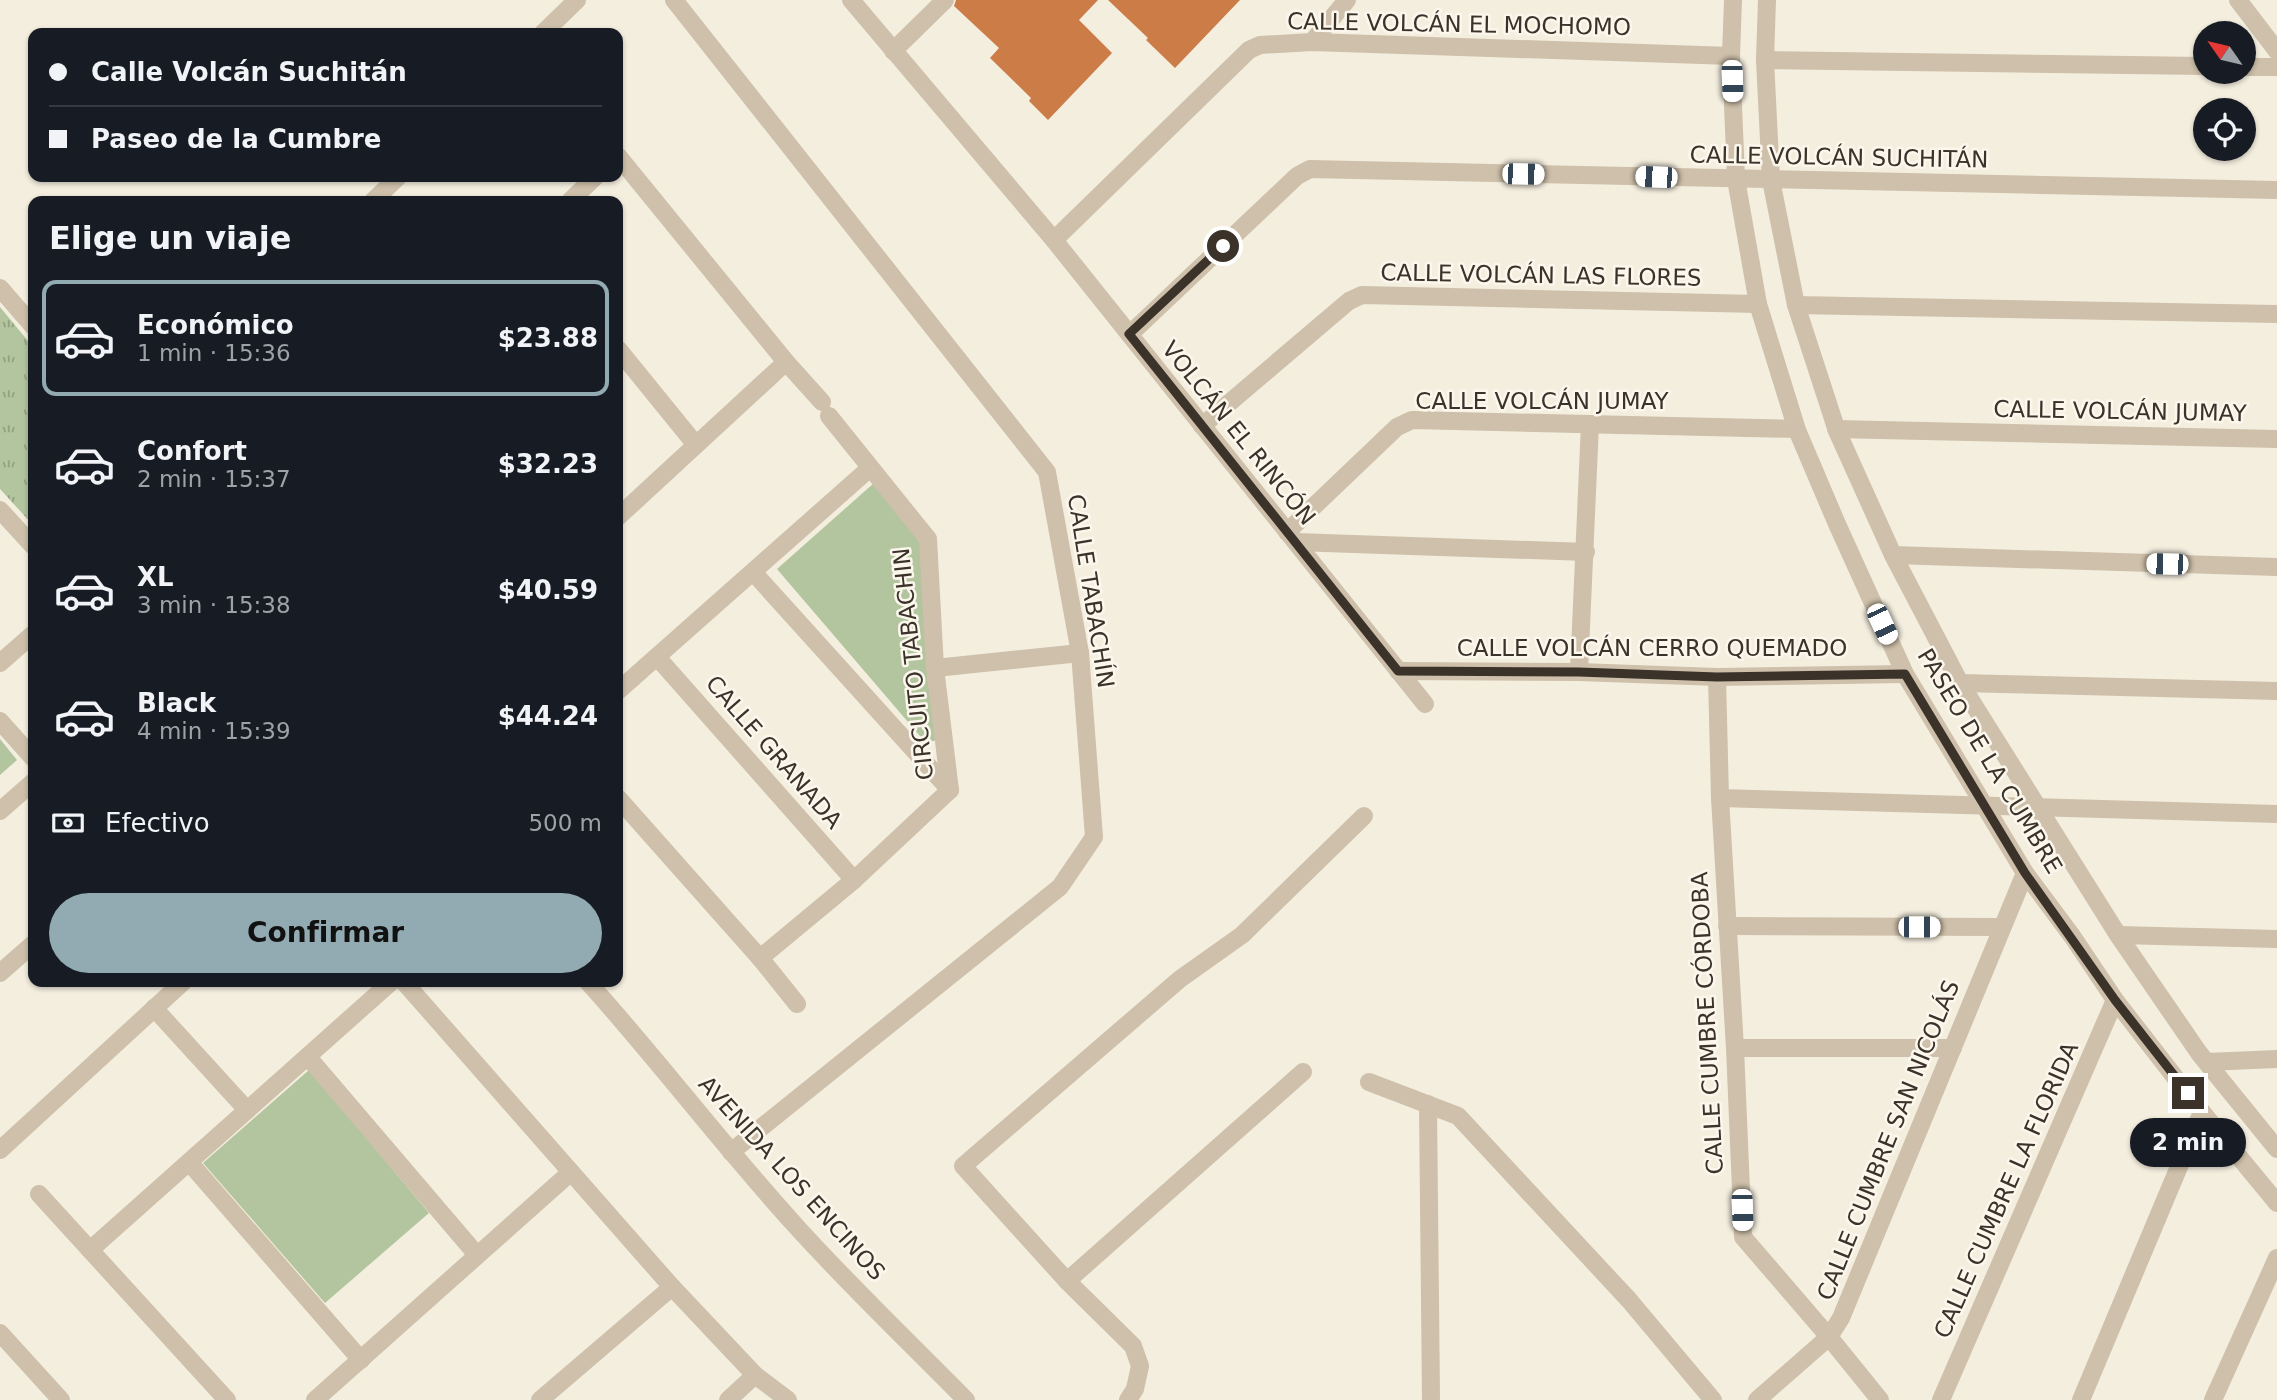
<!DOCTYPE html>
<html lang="es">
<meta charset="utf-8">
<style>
body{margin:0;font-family:"DejaVu Sans",sans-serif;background:#20242c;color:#f1f3f6;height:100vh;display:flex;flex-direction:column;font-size:26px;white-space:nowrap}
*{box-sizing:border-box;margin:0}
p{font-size:23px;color:#9ea1a6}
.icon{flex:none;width:38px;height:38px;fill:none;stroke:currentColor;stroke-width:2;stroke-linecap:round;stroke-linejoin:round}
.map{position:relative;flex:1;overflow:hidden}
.details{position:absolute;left:28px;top:196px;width:595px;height:791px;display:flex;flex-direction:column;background:#171b24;border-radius:14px;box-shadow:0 2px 5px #0004}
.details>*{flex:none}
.banner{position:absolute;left:28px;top:28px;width:595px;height:154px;border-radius:14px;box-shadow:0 2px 5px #0004;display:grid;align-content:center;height:154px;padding:0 21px;background:#171b24}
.needle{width:46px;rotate:304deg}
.fabs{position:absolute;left:2193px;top:21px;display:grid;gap:14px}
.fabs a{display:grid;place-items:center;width:63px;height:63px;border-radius:50%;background:#171b24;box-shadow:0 2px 5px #0004;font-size:35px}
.end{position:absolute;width:32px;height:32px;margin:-16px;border:9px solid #3b322a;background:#fff;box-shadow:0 0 0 4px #fff}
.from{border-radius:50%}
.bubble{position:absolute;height:49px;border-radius:24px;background:#171b24;box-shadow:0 2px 5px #0004;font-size:23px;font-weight:700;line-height:49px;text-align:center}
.car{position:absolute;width:21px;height:42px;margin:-21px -10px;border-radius:9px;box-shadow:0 0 5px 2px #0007;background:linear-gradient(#fff 24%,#345 0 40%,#fff 0 76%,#345 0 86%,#fff 0)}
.banner b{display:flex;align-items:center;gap:24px;height:66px;font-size:26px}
.banner b+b{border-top:2px solid #363941}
.banner i{width:18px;height:18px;background:#f1f3f6}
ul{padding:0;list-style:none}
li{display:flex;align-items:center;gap:21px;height:116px;margin:0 14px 10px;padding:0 7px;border:4px solid transparent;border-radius:14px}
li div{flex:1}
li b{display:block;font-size:26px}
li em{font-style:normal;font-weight:700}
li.active{border-color:#92aab2}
li>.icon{width:63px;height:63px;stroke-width:1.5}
h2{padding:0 21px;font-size:32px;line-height:84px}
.pay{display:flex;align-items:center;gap:18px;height:77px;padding:0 21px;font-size:26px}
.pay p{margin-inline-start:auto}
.action{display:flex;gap:14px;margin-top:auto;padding:14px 21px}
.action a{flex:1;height:80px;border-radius:42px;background:#92aab2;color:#111;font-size:28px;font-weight:700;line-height:80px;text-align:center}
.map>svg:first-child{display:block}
</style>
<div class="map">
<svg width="2277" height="1400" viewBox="0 0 2277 1400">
<defs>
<pattern id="grass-tufts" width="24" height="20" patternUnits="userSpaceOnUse" patternTransform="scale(1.75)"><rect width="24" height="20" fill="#b2c59e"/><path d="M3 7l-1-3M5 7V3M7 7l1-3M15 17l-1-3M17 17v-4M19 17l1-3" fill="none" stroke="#92a181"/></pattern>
</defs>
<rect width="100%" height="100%" fill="#f4eedf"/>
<!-- grass -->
<path fill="url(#grass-tufts)" d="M 0,307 L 33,347 L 33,525 L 0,489 Z"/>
<!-- park -->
<g fill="#b2c59e">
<path d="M 874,483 L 924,545 L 940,739 L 926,743 L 777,569 Z"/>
<path d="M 0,739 L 17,760 L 0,775 Z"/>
<path d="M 309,1070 L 429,1213 L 325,1303 L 203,1163 Z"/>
</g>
<!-- building -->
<g fill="#cc7c46">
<path d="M 956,0 L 1098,0 L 1079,20 L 1112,53 L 1048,120 L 1029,101 L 1031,98 L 990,58 L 999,48 L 954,6 Z"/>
<path d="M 1108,0 L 1240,0 L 1175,68 L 1146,40 L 1148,38 Z"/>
</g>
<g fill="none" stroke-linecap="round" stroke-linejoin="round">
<!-- minor -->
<g stroke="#cec0aa" stroke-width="18">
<path d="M 674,0 L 1047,472 L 1080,653 L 1094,837 L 1060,887 L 731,1152"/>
<path d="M 851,0 L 1054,240 L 1425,704"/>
<path d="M 2238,0 L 2277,51"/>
<path d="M 543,33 L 577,0"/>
<path d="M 1312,42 L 1347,0"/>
<path d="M 893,51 L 945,0"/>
<path d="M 1765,60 L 2205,66"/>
<path d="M 2244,67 L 2277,67"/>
<path d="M 618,156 L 786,362 L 822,402"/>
<path d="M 373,201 L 398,177"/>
<path d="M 570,201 L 595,177"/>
<path d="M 1054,240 L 1249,50 L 1260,45 L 1312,42 L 1731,56"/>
<path d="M 1796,305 L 2277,314"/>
<path d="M 1130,334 L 1297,176 L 1310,169 L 2277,190"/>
<path d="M 618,349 L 696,445"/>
<path d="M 829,416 L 928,539 L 935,668 L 950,790"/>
<path d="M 1202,426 L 1349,301 L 1362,295 L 1758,304"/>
<path d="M 1836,429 L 2277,439"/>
<path d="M 618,517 L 786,362"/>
<path d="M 1287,532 L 1397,427 L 1412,420 L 1796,429"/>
<path d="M 1296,542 L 1586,552"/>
<path d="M 1893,555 L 2277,567"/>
<path d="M 753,572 L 950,790"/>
<path d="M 657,657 L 854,880"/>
<path d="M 0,663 L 33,634"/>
<path d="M 935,668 L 1080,653"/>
<path d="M 1398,671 L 1579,672 L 1717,677 L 1905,674"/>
<path d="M 1579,672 L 1590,424"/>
<path d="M 1717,677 L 1720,798 L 1735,1048 L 1743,1237 L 1829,1337 L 1880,1400"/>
<path d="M 1960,683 L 2277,691"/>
<path d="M 618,691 L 870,468"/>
<path d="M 0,721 L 33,758"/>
<path d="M 618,798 L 760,958 L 797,1004"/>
<path d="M 1720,798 L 2277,814"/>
<path d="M 0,811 L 33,782"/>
<path d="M 1727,926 L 2001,927"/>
<path d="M 2118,935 L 2277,939"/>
<path d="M 760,958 L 854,880 L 950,790"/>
<path d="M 0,973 L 33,944"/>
<path d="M 404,982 L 672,1287 L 755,1375 L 788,1400"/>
<path d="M 154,1008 L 247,1110"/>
<path d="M 1735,1048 L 1953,1048"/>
<path d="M 308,1057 L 477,1255"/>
<path d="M 2207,1062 L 2277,1059"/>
<path d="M 1369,1082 L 1458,1116 L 1629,1300 L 1713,1400"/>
<path d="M 1428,1104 L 1431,1400"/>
<path d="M 189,1162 L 361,1360"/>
<path d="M 39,1194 L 227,1400"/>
<path d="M 90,1250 L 391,982"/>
<path d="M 1067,1281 L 1303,1072"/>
<path d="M 0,1333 L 61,1400"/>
<path d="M 315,1400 L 571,1172"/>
<path d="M 540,1400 L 672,1287"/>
<path d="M 728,1400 L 755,1375"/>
<path d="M 1128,1400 L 1135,1389 L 1140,1366 L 1133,1346 L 1067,1281 L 963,1166 L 1180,979 L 1242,935 L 1364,816"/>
<path d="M 1757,1400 L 1829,1337 L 1841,1318 L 2025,873"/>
<path d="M 1941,1400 L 2115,1000"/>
<path d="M 2081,1400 L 2202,1112"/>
<path d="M 2213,1400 L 2277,1258"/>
</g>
<!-- tertiary -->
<g stroke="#cec0aa" stroke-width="18">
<path d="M 1733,0 L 1731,56 L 1736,179 L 1758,304 L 1797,430 L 1837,524 L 1905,674 L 2025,873 L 2072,936 L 2115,1000 L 2202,1112 L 2277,1203"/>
<path d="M 1767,0 L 1765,60 L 1771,180 L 1796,305 L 1837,431 L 1893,555 L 1960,683 L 2118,935 L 2199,1053 L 2277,1149"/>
<path d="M 0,288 L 33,326"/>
<path d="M 0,510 L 33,546"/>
<path d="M 588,982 C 659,1061 723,1146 795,1225 C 849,1285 909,1342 966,1400"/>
<path d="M 0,1150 L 183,982"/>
</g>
</g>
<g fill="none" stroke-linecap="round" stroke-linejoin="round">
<!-- route -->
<path stroke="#3b322a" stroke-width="9" d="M 1223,246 L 1129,334 L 1398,671 L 1579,672 L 1717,677 L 1905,674 L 2025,873 L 2115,1000 L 2188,1093"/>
</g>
<g text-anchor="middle" stroke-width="5" stroke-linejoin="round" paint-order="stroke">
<!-- street labels -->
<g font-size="23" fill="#3b322a" stroke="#fbf7ed">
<text transform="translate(1459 24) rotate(1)" y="8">CALLE VOLCÁN EL MOCHOMO</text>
<text transform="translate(1839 157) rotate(1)" y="8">CALLE VOLCÁN SUCHITÁN</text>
<text transform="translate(1541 275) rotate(1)" y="8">CALLE VOLCÁN LAS FLORES</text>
<text x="1542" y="409">CALLE VOLCÁN JUMAY</text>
<text transform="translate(2120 411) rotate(1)" y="8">CALLE VOLCÁN JUMAY</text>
<text transform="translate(1239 433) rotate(51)" y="8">VOLCÁN EL RINCÓN</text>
<text transform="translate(1091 591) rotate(81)" y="8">CALLE TABACHÍN</text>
<text x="1652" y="656">CALLE VOLCÁN CERRO QUEMADO</text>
<text transform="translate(913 664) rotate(-96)" y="8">CIRCUITO TABACHIN</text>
<text transform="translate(774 752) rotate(49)" y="8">CALLE GRANADA</text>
<text transform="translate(1990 761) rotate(59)" y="8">PASEO DE LA CUMBRE</text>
<text transform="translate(1707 1023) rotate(-93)" y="8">CALLE CUMBRE CÓRDOBA</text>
<text transform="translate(1888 1140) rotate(-68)" y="8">CALLE CUMBRE SAN NICOLÁS</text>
<text transform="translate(792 1178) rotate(48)" y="8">AVENIDA LOS ENCINOS</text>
<text transform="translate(2006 1190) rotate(-66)" y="8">CALLE CUMBRE LA FLORIDA</text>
</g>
</g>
</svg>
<div class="fabs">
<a><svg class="needle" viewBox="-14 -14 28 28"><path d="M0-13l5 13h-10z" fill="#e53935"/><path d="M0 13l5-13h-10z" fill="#9ea1a6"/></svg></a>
<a><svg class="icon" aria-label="locate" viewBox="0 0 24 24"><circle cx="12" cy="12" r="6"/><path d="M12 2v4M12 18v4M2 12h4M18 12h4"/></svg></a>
</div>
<i class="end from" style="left:1223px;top:246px"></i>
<i class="end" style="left:2188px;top:1093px"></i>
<div class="bubble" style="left:2130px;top:1118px;width:116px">2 min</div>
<i class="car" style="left:1732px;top:81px;rotate:178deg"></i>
<i class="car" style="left:1523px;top:174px;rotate:91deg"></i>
<i class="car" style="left:1656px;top:177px;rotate:272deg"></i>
<i class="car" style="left:2167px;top:564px;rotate:271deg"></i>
<i class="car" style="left:1882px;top:624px;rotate:155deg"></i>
<i class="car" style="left:1919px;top:927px;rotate:90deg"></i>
<i class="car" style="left:1742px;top:1210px;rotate:178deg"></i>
<div class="banner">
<b><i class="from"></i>Calle Volcán Suchitán</b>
<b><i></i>Paseo de la Cumbre</b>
</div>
<section class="details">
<h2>Elige un viaje</h2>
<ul>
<li class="active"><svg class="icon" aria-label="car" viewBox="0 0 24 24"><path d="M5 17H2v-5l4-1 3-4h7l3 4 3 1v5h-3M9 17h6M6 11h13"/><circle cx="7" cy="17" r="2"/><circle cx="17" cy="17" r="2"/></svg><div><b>Económico</b><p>1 min · 15:36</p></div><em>$23.88</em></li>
<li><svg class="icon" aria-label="car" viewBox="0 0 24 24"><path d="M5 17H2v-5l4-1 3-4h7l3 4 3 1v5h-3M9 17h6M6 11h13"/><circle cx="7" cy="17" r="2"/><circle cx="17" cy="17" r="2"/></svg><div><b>Confort</b><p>2 min · 15:37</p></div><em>$32.23</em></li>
<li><svg class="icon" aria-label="car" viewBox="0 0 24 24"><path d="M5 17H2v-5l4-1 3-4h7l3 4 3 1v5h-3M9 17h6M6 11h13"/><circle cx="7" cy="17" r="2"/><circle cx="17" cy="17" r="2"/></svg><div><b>XL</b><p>3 min · 15:38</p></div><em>$40.59</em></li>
<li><svg class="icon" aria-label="car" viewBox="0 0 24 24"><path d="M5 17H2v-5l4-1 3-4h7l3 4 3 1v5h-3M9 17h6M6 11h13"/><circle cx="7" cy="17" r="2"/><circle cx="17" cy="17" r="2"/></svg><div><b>Black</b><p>4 min · 15:39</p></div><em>$44.24</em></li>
</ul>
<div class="pay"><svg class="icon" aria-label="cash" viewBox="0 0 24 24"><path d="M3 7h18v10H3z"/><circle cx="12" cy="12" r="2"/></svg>Efectivo<p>500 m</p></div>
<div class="action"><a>Confirmar</a></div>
</section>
</div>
